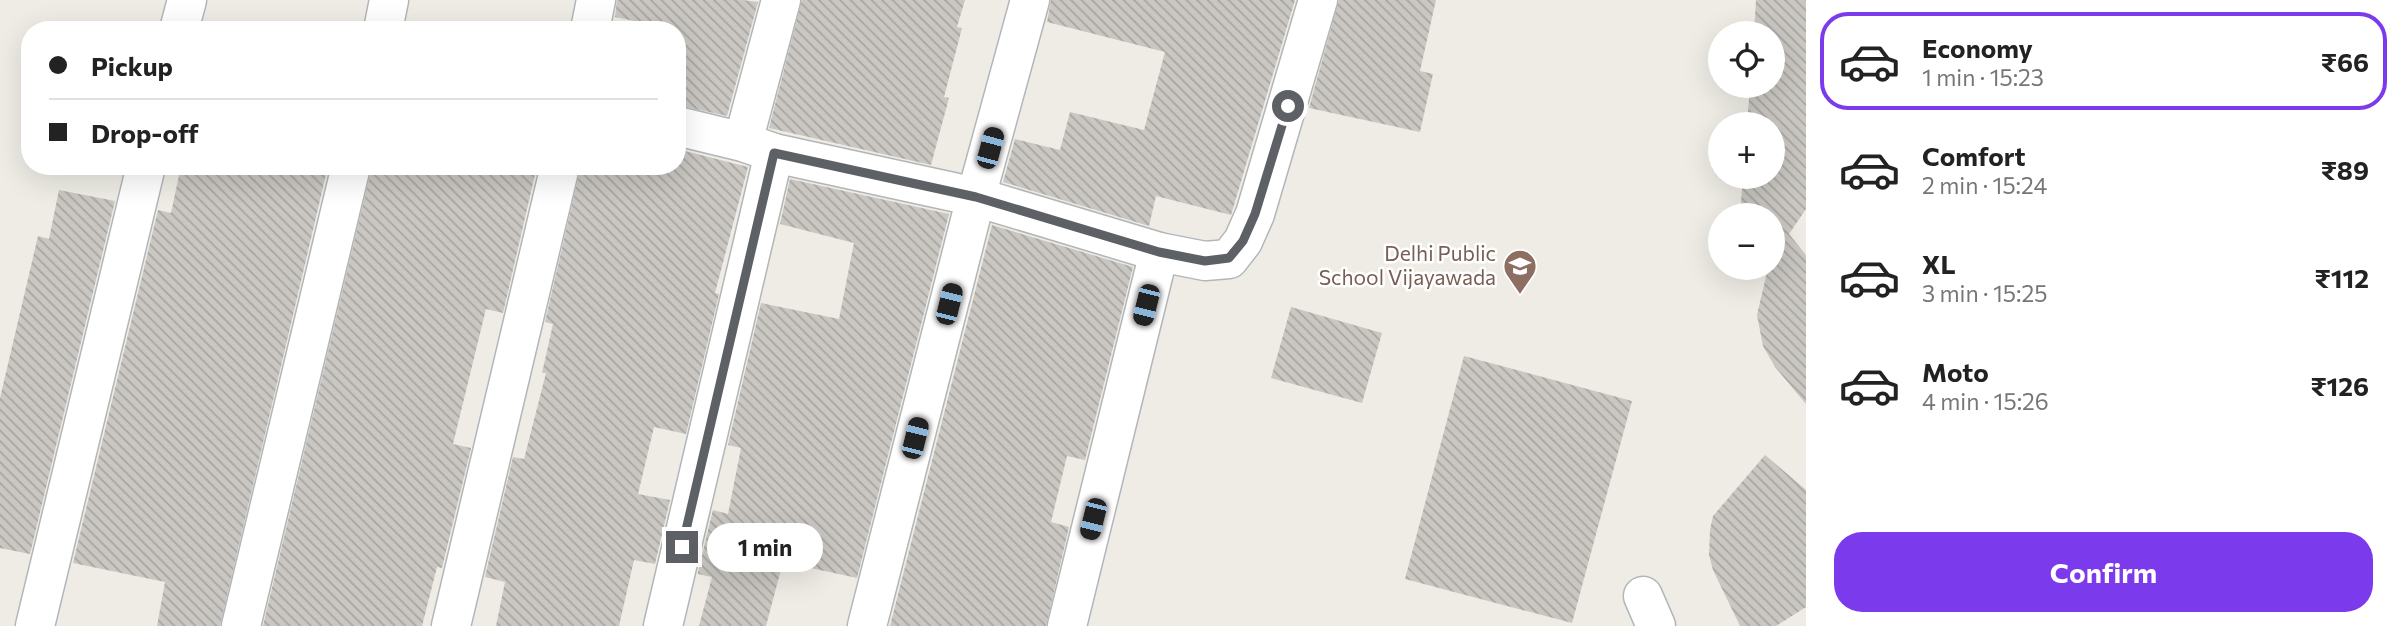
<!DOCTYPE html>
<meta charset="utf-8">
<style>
body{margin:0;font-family:Commissioner,sans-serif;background:#f2f2f2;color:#222;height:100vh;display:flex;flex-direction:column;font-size:26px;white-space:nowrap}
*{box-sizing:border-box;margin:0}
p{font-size:23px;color:#767676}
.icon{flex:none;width:38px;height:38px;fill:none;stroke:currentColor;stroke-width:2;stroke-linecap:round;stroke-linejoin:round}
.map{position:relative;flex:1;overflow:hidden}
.drawer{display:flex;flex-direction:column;background:#fff;width:595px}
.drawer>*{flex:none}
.guide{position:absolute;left:21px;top:21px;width:665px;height:154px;border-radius:28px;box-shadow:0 7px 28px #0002;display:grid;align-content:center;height:154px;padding:0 28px;background:#fff}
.fabs{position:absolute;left:1708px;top:21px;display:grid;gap:14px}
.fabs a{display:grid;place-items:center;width:77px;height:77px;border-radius:50%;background:#fff;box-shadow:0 7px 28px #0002;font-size:35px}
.end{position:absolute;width:32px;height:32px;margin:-16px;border:9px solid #5d6165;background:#fff;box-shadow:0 0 0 4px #fff}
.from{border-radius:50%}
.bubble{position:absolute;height:49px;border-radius:24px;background:#fff;box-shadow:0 7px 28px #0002;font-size:23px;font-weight:700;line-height:49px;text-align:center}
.car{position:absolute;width:21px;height:42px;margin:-21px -10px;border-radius:9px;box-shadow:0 0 5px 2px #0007;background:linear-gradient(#222 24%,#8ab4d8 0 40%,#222 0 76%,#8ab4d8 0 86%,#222 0)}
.guide b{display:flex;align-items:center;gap:24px;height:66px;font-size:26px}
.guide b+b{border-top:2px solid #e0e0e0}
.guide i{width:18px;height:18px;background:#222}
ul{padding:12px 0 0;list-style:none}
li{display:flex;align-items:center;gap:21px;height:98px;margin:0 14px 10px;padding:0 14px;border:4px solid transparent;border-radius:28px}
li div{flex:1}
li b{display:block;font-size:26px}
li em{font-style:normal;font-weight:700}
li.on{border-color:#7c3aed}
li>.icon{width:63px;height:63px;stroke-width:1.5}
.cta{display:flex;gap:14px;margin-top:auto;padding:14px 28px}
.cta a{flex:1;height:80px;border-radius:28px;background:#7c3aed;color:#fff;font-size:28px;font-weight:700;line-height:80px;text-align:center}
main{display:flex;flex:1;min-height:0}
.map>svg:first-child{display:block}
</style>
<main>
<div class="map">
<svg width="1806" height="626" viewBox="0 0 1806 626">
<defs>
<pattern id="building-back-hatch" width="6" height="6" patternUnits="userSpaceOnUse" patternTransform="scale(1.75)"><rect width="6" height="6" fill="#cac7c2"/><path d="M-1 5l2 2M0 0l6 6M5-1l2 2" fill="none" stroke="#a7a5a1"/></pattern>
</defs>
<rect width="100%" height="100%" fill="#eeece5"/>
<!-- building -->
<g fill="url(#building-back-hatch)">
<path d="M 617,0 L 743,0 L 758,2 L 727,116 L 677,105 L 677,30 L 615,17 Z"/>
<path d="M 802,0 L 965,0 L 957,27 L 962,28 L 944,97 L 949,98 L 931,165 L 769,128 Z"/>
<path d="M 1051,0 L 1295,0 L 1231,215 L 1156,196 L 1149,226 L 1003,182 L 1015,139 L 1060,150 L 1070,112 L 1144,130 L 1165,52 L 1047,22 Z"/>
<path d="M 1339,0 L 1436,0 L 1420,71 L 1433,74 L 1420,132 L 1309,108 Z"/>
<path d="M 1756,0 L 1806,0 L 1806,209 L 1789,234 L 1806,255 L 1806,404 L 1775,367 L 1763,346 L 1757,315 L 1768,268 L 1773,268 L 1773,215 L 1740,215 L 1743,177 L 1773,177 L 1773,124 L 1747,124 L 1750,86 L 1773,86 L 1773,33 L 1754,33 Z"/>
<path d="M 677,149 L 748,167 L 715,293 L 719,294 L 686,434 L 654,427 L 638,494 L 670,500 L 655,564 L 634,560 L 619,626 L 496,626 L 505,582 L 485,577 L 513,457 L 524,459 L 546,373 L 542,373 L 553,324 L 545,322 L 581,166 L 677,166 Z"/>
<path d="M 181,166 L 328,166 L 220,626 L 157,626 L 165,582 L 73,563 L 158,210 L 171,213 Z"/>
<path d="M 372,166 L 537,166 L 503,313 L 486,309 L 453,444 L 471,448 L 442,568 L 437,567 L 422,626 L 263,626 Z"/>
<path d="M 790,179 L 949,214 L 857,578 L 783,562 L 766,626 L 699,626 L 712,577 L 698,574 L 698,572 L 713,510 L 728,514 L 741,448 L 728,445 L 761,303 L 839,319 L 854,243 L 780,224 Z"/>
<path d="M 59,190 L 115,201 L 30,554 L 0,548 L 0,398 L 38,236 L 49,239 Z"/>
<path d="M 992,225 L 1133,267 L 1085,460 L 1067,456 L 1051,522 L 1069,527 L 1046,626 L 890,626 Z"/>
<path d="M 1291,307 L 1382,333 L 1362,403 L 1271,378 Z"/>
<path d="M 1464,356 L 1632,401 L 1572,623 L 1405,579 Z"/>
<path d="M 1765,455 L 1806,490 L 1806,607 L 1776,626 L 1740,626 L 1713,570 L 1709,555 L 1710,530 L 1713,516 Z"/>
</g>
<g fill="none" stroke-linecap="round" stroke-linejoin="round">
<defs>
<g id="minor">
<path d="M 179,30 L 187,0"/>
<path d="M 383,30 L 389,0"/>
<path d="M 590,30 L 596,0"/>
<path d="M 677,126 L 743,142 L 774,153 L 976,197 L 1159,252 L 1205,261 L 1229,259 L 1243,241 L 1255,214 L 1318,0"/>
<path d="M 743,142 L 781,0"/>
<path d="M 1643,596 L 1656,626"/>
<path d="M 35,626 L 146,166"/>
<path d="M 241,626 L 351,166"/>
<path d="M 451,626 L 560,166"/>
<path d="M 663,626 L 774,153"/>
<path d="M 867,626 L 976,197 L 1030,0"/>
<path d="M 1067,626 L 1159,252"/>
</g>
</defs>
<!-- minor casing -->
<use href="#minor" stroke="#b2b6b9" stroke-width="41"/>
<!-- minor -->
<use href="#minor" stroke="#fff" stroke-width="38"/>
</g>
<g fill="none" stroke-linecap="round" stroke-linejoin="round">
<!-- route -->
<path stroke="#5d6165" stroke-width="9" d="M 682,547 L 774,153 L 976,197 L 1159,252 L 1205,261 L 1229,258 L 1243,241 L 1255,214 L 1288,106"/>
</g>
<!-- icons -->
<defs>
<symbol id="school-pin" viewBox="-11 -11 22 30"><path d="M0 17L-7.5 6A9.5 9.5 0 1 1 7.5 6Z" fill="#8d6e63" stroke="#fff"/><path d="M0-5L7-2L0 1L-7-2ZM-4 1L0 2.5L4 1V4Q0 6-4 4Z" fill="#fff"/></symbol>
</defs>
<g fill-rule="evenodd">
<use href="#school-pin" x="1501" y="247" width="38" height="52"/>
</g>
<g text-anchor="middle" stroke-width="5" stroke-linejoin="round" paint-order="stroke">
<!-- education labels -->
<g font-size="21" fill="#785e54" stroke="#fff" text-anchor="end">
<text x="1496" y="261">Delhi Public<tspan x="1496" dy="24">School Vijayawada</tspan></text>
</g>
</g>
</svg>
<div class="fabs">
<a><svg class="icon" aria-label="locate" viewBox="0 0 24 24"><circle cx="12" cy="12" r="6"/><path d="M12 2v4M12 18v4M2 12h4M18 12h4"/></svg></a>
<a>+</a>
<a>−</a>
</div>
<i class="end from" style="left:1288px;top:106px"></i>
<i class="end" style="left:682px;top:547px"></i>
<div class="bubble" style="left:707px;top:523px;width:116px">1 min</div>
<i class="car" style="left:990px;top:148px;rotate:15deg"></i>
<i class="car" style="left:949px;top:304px;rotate:14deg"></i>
<i class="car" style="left:1146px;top:305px;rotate:194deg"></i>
<i class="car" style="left:915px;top:438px;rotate:14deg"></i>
<i class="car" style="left:1093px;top:519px;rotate:194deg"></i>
<div class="guide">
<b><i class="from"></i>Pickup</b>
<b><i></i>Drop-off</b>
</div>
</div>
<section class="drawer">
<ul>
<li class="on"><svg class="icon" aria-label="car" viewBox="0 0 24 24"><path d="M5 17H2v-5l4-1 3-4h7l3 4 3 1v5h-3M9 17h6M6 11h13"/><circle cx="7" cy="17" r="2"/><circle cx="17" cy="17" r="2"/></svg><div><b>Economy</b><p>1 min · 15:23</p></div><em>₹66</em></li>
<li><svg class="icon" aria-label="car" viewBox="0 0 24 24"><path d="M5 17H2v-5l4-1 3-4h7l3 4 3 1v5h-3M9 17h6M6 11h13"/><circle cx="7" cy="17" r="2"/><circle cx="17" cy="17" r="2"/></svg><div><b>Comfort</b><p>2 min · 15:24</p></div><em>₹89</em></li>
<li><svg class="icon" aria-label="car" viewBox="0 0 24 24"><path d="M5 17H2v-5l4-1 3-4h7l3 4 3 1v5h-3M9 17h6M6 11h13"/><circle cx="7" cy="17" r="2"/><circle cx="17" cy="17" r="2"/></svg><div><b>XL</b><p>3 min · 15:25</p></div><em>₹112</em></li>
<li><svg class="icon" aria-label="car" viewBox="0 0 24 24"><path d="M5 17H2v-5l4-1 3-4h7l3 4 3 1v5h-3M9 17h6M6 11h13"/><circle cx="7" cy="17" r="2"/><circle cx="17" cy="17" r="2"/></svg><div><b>Moto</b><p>4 min · 15:26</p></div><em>₹126</em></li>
</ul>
<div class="cta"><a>Confirm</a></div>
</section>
</main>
